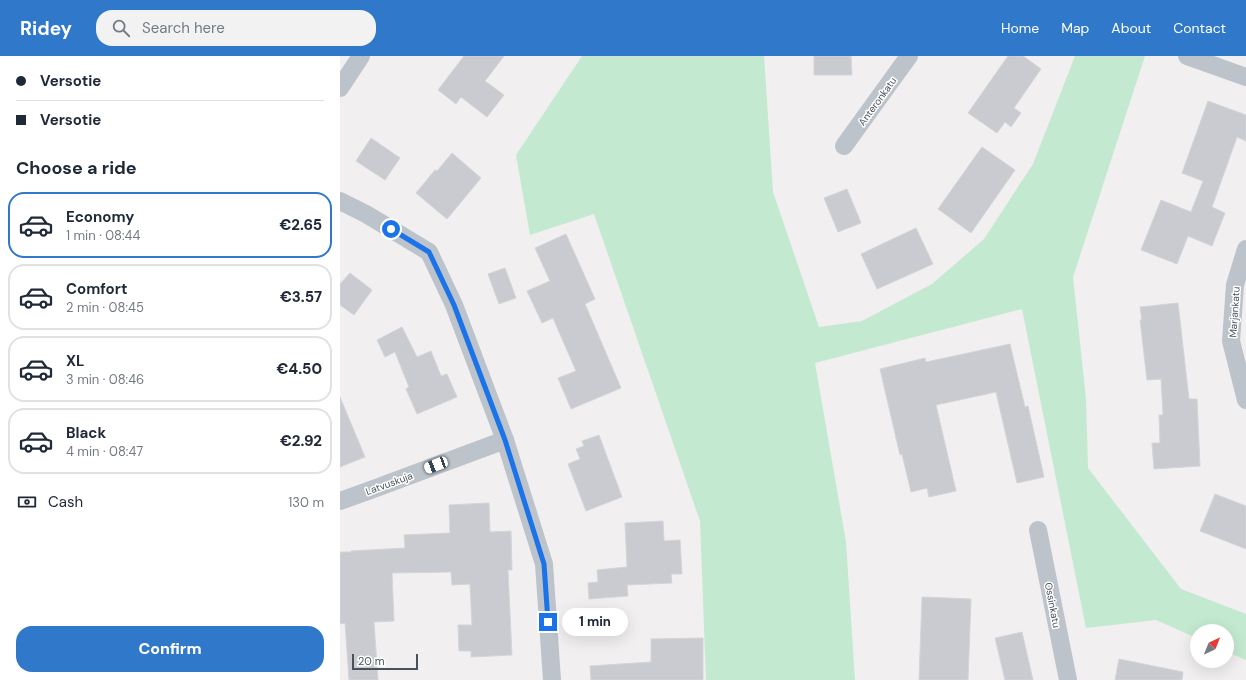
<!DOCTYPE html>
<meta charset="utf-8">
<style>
body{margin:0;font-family:"DM Sans",sans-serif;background:#f2f2f3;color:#1f2937;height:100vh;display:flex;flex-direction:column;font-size:15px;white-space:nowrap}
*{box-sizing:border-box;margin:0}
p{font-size:13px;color:#747a83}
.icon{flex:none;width:22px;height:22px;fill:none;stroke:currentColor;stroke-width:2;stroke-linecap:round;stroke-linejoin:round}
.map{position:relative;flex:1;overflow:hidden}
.details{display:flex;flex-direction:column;background:#fff;width:340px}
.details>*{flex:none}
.top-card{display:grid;align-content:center;height:88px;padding:0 16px;background:#fff}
.needle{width:26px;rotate:43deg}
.tools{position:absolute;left:850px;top:568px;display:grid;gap:8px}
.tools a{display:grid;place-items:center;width:44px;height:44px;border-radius:50%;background:#fff;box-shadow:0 4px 16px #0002;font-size:20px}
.scale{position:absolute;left:12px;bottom:10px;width:66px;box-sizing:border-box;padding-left:4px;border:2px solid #49525a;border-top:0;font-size:11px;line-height:14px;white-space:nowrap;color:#49525a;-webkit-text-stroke:3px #fff;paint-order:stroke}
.end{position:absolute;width:18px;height:18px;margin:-9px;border:5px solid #1a73e8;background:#fff;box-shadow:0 0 0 2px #fff}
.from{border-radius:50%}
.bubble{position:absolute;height:28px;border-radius:14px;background:#fff;box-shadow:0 4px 16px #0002;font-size:13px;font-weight:800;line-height:28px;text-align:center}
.car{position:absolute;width:12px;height:24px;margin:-12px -6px;border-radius:5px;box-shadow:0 0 3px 1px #0007;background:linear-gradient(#fff 24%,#345 0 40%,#fff 0 76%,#345 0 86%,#fff 0)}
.top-card b{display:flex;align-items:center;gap:14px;height:38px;font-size:15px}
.top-card b+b{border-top:1px solid #e0e1e3}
.top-card i{width:10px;height:10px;background:#1f2937}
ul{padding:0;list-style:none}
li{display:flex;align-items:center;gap:12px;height:66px;margin:0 8px 6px;padding:0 8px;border:2px solid #e0e1e3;border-radius:16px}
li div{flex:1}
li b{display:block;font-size:15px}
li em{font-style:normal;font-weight:800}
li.on{border-color:#3078ca}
li>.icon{width:36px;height:36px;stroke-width:1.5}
h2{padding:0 16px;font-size:18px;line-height:48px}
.pay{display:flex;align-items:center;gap:10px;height:44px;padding:0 16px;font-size:15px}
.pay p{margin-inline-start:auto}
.button{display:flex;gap:8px;margin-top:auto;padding:8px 16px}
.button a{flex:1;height:46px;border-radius:16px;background:#3078ca;color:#fff;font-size:16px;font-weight:800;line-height:46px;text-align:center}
header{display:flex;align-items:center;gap:24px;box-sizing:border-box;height:56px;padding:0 20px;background:#3078ca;color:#fff}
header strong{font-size:19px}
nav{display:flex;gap:22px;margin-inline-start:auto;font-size:14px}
.search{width:280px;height:36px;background:#f2f2f3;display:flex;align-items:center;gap:10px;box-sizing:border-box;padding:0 14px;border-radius:16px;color:#747a83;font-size:15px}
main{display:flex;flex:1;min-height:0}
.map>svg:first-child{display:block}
</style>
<header>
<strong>Ridey</strong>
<div class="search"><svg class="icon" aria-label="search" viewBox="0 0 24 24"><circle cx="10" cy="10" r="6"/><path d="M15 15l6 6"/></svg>Search here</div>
<nav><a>Home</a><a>Map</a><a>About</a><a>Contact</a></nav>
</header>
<main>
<section class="details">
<div class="top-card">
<b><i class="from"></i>Versotie</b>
<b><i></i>Versotie</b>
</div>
<h2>Choose a ride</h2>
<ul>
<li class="on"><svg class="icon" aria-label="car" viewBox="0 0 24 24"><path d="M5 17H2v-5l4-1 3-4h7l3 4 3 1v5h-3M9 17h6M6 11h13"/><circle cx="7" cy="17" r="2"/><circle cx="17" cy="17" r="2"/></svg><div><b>Economy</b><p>1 min · 08:44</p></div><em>€2.65</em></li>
<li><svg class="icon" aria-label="car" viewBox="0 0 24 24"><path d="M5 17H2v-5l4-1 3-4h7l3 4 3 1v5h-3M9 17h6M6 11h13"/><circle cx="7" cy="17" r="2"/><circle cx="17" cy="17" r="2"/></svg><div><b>Comfort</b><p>2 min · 08:45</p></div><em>€3.57</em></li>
<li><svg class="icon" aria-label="car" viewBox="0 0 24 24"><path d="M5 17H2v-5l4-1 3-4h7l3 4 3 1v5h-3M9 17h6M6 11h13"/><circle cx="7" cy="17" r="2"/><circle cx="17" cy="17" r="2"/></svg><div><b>XL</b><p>3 min · 08:46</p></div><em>€4.50</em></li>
<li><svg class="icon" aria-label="car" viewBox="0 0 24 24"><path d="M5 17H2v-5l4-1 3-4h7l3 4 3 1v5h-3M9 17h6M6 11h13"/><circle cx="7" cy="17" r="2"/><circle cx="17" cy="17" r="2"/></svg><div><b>Black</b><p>4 min · 08:47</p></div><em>€2.92</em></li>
</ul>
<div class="pay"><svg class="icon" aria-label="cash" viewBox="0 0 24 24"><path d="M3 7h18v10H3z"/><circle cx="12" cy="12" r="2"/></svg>Cash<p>130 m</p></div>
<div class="button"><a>Confirm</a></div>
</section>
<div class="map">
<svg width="906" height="624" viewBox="0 0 906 624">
<rect width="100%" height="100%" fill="#f1efef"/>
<!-- green -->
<path fill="#c3e9d0" d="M 242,0 L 424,0 L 433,136 L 479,271 L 522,265 L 592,228 L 644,183 L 693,108 L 735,0 L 805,0 L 733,221 L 746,343 L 748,412 L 841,533 L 906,558 L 906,604 L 887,596 L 887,575 L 857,575 L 857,582 L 816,564 L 746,572 L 682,253 L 475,307 L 506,486 L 515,624 L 366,624 L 360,465 L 254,158 L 190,179 L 176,99 Z"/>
<!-- building -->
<g fill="#c9cbd1" stroke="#d4d5d9">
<path d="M 124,0 L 164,0 L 145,25 L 164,39 L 147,61 L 121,41 L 116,48 L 98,34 Z"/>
<path d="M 474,0 L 511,0 L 512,19 L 474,19 Z"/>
<path d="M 668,0 L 683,0 L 701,13 L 674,52 L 681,57 L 671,71 L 665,66 L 657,77 L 628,57 Z"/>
<path d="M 868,45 L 906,59 L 906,85 L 897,81 L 872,151 L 885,157 L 872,190 L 848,180 L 837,208 L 801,194 L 821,144 L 851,156 L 863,125 L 842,117 Z"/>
<path d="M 31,82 L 60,102 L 45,124 L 16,105 Z"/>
<path d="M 642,91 L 675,114 L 631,177 L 598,153 Z"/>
<path d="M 112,97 L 141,122 L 107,163 L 76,137 L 95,114 L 97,115 Z"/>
<path d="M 507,133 L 521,167 L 498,176 L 484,142 Z"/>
<path d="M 576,172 L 593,208 L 537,233 L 521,198 Z"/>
<path d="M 226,178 L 255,243 L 245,248 L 281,332 L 231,353 L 218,322 L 236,315 L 213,262 L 202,267 L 187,235 L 210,225 L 195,192 Z"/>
<path d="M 165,212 L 176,242 L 159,248 L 148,218 Z"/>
<path d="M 10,217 L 32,234 L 14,259 L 0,249 L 0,228 Z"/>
<path d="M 838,247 L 849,343 L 857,343 L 860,410 L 814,413 L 812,387 L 820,387 L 819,359 L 823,359 L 821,323 L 807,324 L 800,264 L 802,264 L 800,251 Z"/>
<path d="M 62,271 L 77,301 L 91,295 L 101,320 L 107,318 L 117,341 L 77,358 L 66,333 L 69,331 L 55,296 L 45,301 L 37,284 Z"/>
<path d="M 670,288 L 685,351 L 688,350 L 704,421 L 677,427 L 656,336 L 596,349 L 616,435 L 589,441 L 587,432 L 571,436 L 562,398 L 560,399 L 540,313 L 585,302 L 586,306 Z"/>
<path d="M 0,341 L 25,401 L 0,411 Z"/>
<path d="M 259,379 L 282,441 L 246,455 L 228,408 L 240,403 L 236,393 L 244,390 L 242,385 Z"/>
<path d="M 875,438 L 906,450 L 906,493 L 860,475 Z"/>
<path d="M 149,447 L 150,476 L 171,475 L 172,514 L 168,514 L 172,599 L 131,601 L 131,595 L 119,595 L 118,569 L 132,569 L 130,528 L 112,529 L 111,516 L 52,517 L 54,565 L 34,566 L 38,624 L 9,624 L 5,567 L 0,568 L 0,496 L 11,496 L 11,495 L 65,492 L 64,479 L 110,477 L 109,449 Z"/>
<path d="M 323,465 L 324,485 L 340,484 L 342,518 L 331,518 L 332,527 L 287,529 L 288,540 L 249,543 L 248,527 L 258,526 L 257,514 L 287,511 L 285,467 Z"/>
<path d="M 582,541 L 631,543 L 628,624 L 579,624 Z"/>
<path d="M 682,576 L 693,624 L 665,624 L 655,582 Z"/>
<path d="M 363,582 L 363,624 L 251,624 L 250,610 L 311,606 L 311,583 Z"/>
<path d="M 779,603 L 843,616 L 842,624 L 775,624 Z"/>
</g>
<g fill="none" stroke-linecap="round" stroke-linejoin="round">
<!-- street -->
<g stroke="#bcc3ca" stroke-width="18">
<path d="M 847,0 L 906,21"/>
<path d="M 0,32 L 21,0"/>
<path d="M 504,90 L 569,0"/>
<path d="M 0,145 L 26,158 L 89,196 L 114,249 L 165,384 L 204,508 L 212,624"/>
<path d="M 906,193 L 895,229 L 891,285 L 906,344"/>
<path d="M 0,445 L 28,435 L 165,384"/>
<path d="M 698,474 L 728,624"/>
</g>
</g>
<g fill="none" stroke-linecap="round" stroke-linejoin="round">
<!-- route -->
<path stroke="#1a73e8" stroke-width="5" d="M 51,173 L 89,196 L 114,249 L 165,384 L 204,508 L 208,566"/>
</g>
<g text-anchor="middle" stroke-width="3" stroke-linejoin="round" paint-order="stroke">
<!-- street labels -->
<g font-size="10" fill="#49525a" stroke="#fff">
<text transform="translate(537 45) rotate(-54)" y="4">Anteronkatu</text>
<text transform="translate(894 256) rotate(-86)" y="4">Marjankatu</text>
<text transform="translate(49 427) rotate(-20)" y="4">Latvuskuja</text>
<text transform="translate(713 549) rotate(79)" y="4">Ossinkatu</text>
</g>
</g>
</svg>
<div class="tools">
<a><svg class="needle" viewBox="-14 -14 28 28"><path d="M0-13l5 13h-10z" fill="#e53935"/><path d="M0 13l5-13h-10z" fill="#747a83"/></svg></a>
</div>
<div class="scale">20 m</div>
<i class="end from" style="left:51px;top:173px"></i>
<i class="end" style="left:208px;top:566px"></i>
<div class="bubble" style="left:222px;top:552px;width:66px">1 min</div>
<i class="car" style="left:96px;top:409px;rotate:249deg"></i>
</div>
</main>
